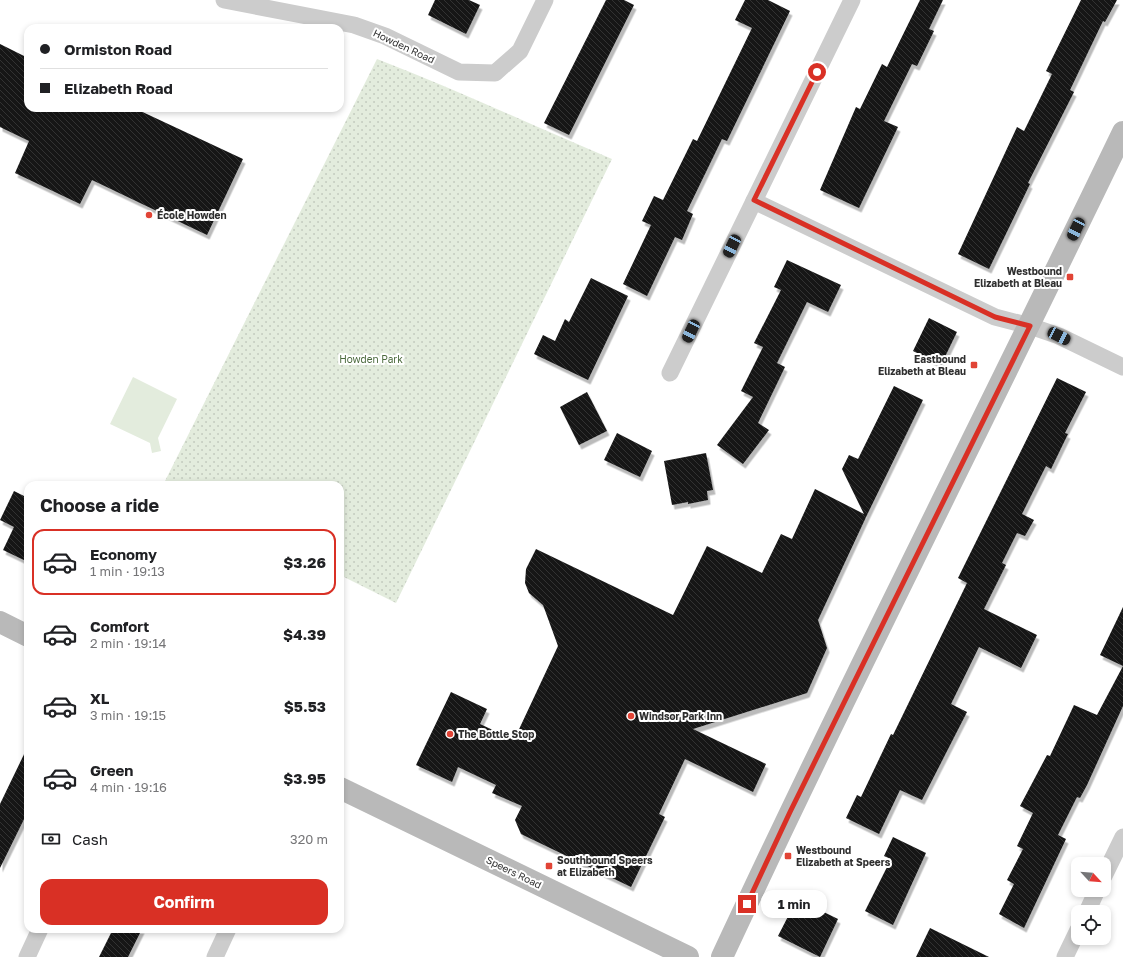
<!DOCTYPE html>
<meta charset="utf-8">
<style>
body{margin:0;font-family:"Golos Text",sans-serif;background:#f6f6f6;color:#202124;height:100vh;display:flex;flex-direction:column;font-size:15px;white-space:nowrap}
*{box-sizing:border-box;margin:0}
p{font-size:13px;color:#757577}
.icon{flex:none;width:22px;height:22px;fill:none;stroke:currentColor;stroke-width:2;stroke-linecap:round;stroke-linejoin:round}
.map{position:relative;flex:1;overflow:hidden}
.side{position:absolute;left:24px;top:481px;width:320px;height:452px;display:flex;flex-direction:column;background:#fff;border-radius:12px;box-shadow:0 2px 6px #0003}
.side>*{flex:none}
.top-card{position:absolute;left:24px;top:24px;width:320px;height:88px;border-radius:12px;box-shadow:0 2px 6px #0003;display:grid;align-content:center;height:88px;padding:0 16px;background:#fff}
.needle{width:26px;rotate:116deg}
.tools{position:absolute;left:1071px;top:857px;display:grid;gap:8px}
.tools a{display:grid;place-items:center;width:40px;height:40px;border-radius:8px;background:#fff;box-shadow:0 2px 6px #0003;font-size:20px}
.end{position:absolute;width:18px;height:18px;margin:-9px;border:5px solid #d93025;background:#fff;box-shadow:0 0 0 2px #fff}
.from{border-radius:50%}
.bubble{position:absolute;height:28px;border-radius:12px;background:#fff;box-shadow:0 2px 6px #0003;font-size:13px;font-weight:700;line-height:28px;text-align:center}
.car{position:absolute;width:12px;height:24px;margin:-12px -6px;border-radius:5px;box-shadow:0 0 3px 1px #0007;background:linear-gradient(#222 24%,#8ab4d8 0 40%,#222 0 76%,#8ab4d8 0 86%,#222 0)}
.top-card b{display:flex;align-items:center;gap:14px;height:38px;font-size:15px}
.top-card b+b{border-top:1px solid #e0e0e0}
.top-card i{width:10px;height:10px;background:#202124}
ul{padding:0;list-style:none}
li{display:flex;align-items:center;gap:12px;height:66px;margin:0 8px 6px;padding:0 8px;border:2px solid transparent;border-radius:12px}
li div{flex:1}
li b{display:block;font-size:15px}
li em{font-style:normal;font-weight:700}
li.selected{border-color:#d93025}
li>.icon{width:36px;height:36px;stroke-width:1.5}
h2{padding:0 16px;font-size:18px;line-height:48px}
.pay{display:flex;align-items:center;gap:10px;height:44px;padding:0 16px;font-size:15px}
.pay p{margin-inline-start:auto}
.cta{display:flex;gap:8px;margin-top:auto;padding:8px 16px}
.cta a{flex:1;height:46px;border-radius:12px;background:#d93025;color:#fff;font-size:16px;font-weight:700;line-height:46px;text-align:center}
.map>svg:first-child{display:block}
</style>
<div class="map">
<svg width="1123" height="957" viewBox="0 0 1123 957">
<defs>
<pattern id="park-dots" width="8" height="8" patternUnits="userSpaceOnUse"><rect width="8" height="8" fill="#e3ecdd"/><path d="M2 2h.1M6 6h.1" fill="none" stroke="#c3cbbe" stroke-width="1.8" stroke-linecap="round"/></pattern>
<pattern id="building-back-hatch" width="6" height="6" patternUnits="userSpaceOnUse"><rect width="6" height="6" fill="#161616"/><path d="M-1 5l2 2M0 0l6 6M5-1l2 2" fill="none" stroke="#303030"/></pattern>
<filter id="shadow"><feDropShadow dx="2.5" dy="4.5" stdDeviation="0" flood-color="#0004"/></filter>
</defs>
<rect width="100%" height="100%" fill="#fff"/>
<!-- grass -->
<path fill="#e3ecdd" d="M 133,377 L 177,399 L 158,438 L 161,451 L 152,453 L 150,443 L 110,424 Z"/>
<!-- park -->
<path fill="url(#park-dots)" d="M 377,59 C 456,89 533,126 612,159 L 396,603 L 340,575 L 340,485 L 163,485 Z"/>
<!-- building -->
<g fill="url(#building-back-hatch)" filter="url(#shadow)">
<path d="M 435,0 L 469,0 L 480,5 L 466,34 L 428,15 Z"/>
<path d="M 606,0 L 624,0 L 634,5 L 569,135 L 544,123 Z"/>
<path d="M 745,0 L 768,0 L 790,11 L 727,141 L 722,139 L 687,211 L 693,214 L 682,240 L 675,237 L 647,296 L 623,284 L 651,225 L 642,221 L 654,196 L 663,200 L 693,139 L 697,141 L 752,28 L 735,20 Z"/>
<path d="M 920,0 L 943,0 L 929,29 L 934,31 L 917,66 L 912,64 L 884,121 L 898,127 L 859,208 L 820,190 L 856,107 L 860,109 L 882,64 L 887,67 Z"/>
<path d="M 1081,0 L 1117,0 L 1105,22 L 1103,21 L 1070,90 L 1074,92 L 1028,183 L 1030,184 L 989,269 L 958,254 L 1017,127 L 1024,131 L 1052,74 L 1046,71 Z"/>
<path d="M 0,44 L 28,58 L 28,108 L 134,108 L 243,159 L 207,235 L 92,180 L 80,204 L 15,173 L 29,141 L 0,127 Z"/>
<path d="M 787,260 L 841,285 L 828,312 L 807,302 L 777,363 L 785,367 L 758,423 L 769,430 L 743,464 L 717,445 L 753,397 L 741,391 L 763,347 L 754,343 L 781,290 L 774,287 Z"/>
<path d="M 591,278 L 628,296 L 588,380 L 534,354 L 543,335 L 555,341 L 565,319 L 569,322 Z"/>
<path d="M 929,318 L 957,332 L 941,365 L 913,351 Z"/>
<path d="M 1057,378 L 1086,392 L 1065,433 L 1068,434 L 1051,469 L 1046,466 L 1022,514 L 1034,520 L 1025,536 L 1017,533 L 1002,563 L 1006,565 L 984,609 L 1037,635 L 1021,668 L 979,647 L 951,704 L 967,712 L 922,800 L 900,790 L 879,834 L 846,818 L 857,795 L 861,797 L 891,734 L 893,735 L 967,583 L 958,578 Z"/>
<path d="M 894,386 L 923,400 L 867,515 L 818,620 L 827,648 L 807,693 L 693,729 L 766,764 L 753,792 L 685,759 L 659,814 L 665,817 L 631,887 L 521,834 L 515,820 L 522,806 L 492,793 L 496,785 L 458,767 L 452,782 L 416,765 L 451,692 L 487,709 L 480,724 L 514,740 L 558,646 L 543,605 L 529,593 L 525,583 L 526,569 L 536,549 L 673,615 L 707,546 L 762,573 L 781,534 L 792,539 L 815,489 L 864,514 L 842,469 L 849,455 L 858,459 Z"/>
<path d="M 587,392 L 607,431 L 579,445 L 560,407 Z"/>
<path d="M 617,433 L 652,451 L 640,477 L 604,460 Z"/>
<path d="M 706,453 L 713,490 L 707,491 L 708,500 L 688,504 L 688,502 L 672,505 L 664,461 Z"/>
<path d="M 14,491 L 28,498 L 28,562 L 3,550 L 14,527 L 0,520 Z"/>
<path d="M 1123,607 L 1123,706 L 1087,785 L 1080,798 L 1077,797 L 1058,835 L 1066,839 L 1024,928 L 999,914 L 1014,884 L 1007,880 L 1023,849 L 1017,846 L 1033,813 L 1020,806 L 1047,755 L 1050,756 L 1074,705 L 1097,715 L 1123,666 L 1100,655 Z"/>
<path d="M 28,746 L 28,811 L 0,868 L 0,804 Z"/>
<path d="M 893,837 L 926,853 L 893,925 L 865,911 L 891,859 L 884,856 Z"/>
<path d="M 797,899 L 838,919 L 820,957 L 778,936 Z"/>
<path d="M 930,928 L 989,957 L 916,957 Z"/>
<path d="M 113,929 L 142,929 L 128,957 L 99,957 Z"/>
</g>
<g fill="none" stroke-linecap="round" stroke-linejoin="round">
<!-- street -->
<g stroke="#ccc" stroke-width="17">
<path d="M 224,0 L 354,25 L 385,36 L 459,72 L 495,73 L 520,51 L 545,0"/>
<path d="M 852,0 L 754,201 L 995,317 L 1030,326 L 1059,336 L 1123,367"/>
<path d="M 670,373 L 754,201"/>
<path d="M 1104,876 L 1123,837"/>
<path d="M 1087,912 L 1097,890"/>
<path d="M 27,957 L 40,929"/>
<path d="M 215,957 L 228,929"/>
<path d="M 1065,957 L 1078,930"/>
</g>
<!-- secondary -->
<g stroke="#b9b9b9" stroke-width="22">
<path d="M 0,622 L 28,636"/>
<path d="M 340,788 L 688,957"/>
<path d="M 722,957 C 851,680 990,408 1123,132"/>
</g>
</g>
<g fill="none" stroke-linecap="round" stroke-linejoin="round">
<!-- route -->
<path stroke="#d93025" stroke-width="5" d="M 747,904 L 790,812 L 1030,326 L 995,317 L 754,200 L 817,72"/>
</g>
<!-- markers -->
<g fill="#e14436" stroke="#fff" stroke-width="1.5">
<circle cx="149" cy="215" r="4"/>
<rect x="1066" y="273" width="8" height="8" rx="2"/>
<rect x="970" y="361" width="8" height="8" rx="2"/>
<circle cx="631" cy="716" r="4"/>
<circle cx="450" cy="734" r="4"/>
<rect x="784" y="852" width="8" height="8" rx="2"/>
<rect x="545" y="862" width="8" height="8" rx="2"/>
</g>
<g text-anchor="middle" stroke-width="4" stroke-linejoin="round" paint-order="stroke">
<!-- street labels -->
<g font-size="10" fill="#2f2f2f" stroke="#fff">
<text transform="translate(404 46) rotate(25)" y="4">Howden Road</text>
<text transform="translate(514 872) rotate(26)" y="4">Speers Road</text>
</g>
<!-- poi labels -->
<g font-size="10" font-weight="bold" fill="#2f2f2f" stroke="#fff" text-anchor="start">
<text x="157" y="219">École Howden</text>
<text x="1062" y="275" text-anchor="end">Westbound<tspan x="1062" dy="12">Elizabeth at Bleau</tspan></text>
<text x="966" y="363" text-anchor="end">Eastbound<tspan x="966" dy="12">Elizabeth at Bleau</tspan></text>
<text x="639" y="720">Windsor Park Inn</text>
<text x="458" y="738">The Bottle Stop</text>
<text x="796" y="854">Westbound<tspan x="796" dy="12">Elizabeth at Speers</tspan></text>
<text x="557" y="864">Southbound Speers<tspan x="557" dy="12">at Elizabeth</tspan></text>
</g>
<!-- park labels -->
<g font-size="10" fill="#4b6a3d" stroke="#fff">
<text x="371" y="363">Howden Park</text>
</g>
</g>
</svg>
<div class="tools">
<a><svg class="needle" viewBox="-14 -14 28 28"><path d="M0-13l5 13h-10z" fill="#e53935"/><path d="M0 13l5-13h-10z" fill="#757577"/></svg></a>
<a><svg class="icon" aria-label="locate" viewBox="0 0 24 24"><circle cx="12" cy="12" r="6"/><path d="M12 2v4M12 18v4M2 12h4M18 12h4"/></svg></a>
</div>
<i class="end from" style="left:817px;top:72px"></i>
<i class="end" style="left:747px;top:904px"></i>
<div class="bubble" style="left:761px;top:890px;width:66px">1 min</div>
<i class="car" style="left:1076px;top:229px;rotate:206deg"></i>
<i class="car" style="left:732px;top:246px;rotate:206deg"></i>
<i class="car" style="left:691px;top:331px;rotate:206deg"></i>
<i class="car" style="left:1059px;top:336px;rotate:116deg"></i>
<div class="top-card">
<b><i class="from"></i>Ormiston Road</b>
<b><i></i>Elizabeth Road</b>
</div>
<section class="side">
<h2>Choose a ride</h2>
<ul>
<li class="selected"><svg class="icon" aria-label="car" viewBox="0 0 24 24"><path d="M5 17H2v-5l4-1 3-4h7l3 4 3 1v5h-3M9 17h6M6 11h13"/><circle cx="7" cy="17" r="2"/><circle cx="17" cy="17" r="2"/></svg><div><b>Economy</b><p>1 min · 19:13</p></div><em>$3.26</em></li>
<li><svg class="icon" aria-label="car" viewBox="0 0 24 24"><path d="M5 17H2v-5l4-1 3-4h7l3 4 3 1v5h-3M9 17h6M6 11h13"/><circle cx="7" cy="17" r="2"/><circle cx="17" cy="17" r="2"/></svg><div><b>Comfort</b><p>2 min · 19:14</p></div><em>$4.39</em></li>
<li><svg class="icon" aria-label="car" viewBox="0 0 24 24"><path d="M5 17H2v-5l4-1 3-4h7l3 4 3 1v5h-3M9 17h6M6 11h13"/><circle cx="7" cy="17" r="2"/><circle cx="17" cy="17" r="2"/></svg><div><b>XL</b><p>3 min · 19:15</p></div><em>$5.53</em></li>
<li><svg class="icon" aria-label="car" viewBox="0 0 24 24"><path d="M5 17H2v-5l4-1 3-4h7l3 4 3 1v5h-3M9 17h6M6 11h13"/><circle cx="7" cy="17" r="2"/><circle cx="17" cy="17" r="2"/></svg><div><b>Green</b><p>4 min · 19:16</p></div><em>$3.95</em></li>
</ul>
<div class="pay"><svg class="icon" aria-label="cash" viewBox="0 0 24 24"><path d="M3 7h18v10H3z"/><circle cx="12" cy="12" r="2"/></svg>Cash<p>320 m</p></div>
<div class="cta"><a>Confirm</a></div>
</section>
</div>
